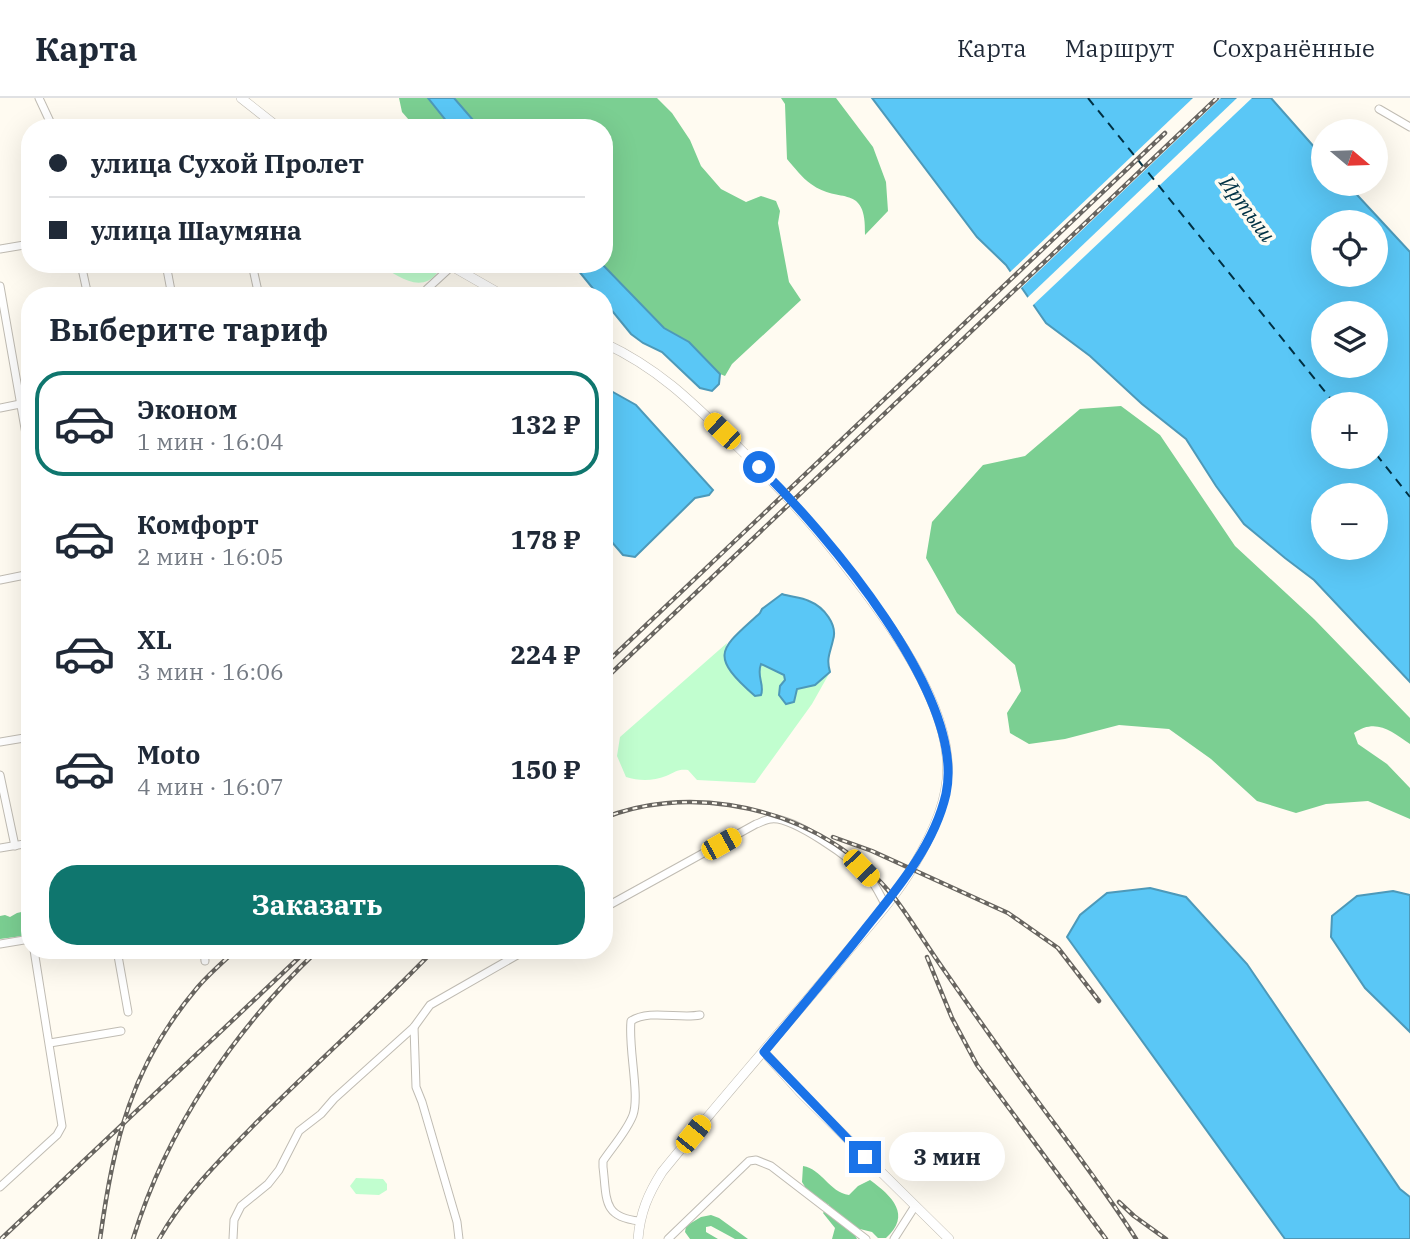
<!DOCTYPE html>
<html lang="ru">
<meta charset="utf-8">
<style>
body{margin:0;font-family:"IBM Plex Serif",serif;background:#f2f2f3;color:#1f2937;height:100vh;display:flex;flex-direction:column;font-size:26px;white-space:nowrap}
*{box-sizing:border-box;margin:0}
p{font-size:23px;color:#747a83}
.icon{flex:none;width:38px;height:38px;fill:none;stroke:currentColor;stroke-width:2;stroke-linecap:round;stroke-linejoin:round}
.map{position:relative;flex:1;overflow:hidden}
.details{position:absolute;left:21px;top:189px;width:592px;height:672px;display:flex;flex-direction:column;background:#fff;border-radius:28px;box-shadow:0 7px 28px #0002}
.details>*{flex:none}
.banner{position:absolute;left:21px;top:21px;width:592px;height:154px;border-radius:28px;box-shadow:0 7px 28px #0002;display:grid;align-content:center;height:154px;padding:0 28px;background:#fff}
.needle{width:46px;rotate:109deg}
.buttons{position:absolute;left:1311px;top:21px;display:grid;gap:14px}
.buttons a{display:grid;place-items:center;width:77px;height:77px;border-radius:50%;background:#fff;box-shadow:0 7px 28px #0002;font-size:35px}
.end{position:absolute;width:32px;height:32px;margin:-16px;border:9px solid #1a73e8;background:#fff;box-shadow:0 0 0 4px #fff}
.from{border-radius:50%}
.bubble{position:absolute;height:49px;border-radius:24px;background:#fff;box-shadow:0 7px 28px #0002;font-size:23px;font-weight:800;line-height:49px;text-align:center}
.car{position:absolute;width:21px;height:42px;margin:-21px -10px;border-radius:9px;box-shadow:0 0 5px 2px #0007;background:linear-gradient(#f5c518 24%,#345 0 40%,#f5c518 0 76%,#345 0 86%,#f5c518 0)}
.banner b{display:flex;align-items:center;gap:24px;height:66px;font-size:26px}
.banner b+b{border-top:2px solid #e0e1e3}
.banner i{width:18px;height:18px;background:#1f2937}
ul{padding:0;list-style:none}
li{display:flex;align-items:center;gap:21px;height:105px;margin:0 14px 10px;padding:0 14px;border:4px solid transparent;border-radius:28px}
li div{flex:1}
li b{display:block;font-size:26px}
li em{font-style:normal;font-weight:800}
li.current{border-color:#0f766e}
li>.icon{width:63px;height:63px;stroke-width:1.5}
h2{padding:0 28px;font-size:32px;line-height:84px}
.button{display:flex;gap:14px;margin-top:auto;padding:14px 28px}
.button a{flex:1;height:80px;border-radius:28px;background:#0f766e;color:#fff;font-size:28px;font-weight:800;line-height:80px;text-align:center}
header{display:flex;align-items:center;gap:42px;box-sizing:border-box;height:98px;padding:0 35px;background:#fff;border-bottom:2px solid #e0e1e3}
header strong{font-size:33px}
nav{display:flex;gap:38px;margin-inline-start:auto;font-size:24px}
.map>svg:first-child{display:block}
</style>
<header>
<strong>Карта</strong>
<nav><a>Карта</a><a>Маршрут</a><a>Сохранённые</a></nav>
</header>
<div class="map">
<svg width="1410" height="1141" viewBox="0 0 1410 1141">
<rect width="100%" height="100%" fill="#fffbf1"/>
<!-- green -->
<g fill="#c1fecf">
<path d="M 380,166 L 434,166 L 437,175 C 421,196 396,178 380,166 Z"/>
<path d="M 727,545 L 724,558 L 763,591 L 758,575 L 761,566 L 784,577 L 785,582 L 797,591 L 815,587 L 830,574 L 812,606 L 755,685 L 697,682 L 688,672 C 677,671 676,674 666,678 C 653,683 639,683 626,679 L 617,658 L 620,639 Z"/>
<path d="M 356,1080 L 383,1081 L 387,1086 L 387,1092 L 379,1097 L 356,1096 L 350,1088 Z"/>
</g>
<!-- forest -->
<g fill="#7bcf92">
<path d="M 399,0 L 657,0 L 672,15 L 690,42 L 701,68 L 721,91 L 746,104 L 761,98 L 776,103 L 780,113 L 778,125 L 789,184 L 801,202 L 732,266 L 725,278 L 720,276 L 689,244 L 664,230 L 602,166 L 604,30 L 416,30 L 402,14 Z"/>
<path d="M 781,0 L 836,0 L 873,49 L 886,84 L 888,113 L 865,137 C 867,84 839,107 811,86 C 802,80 794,69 787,61 L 785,6 Z"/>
<path d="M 1121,308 L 1160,337 L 1235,448 L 1314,521 L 1410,620 L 1410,646 C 1391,633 1376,620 1354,635 L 1358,646 L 1387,666 L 1410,690 L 1410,721 L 1368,703 L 1326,706 L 1296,715 L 1257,703 L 1211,661 L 1169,631 L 1119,627 L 1065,641 L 1029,646 L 1010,635 L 1007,615 L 1021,593 L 1015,567 L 957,515 L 926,460 L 932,424 L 983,367 L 1025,358 L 1080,311 Z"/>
<path d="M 30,812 L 30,837 L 0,841 L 0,818 L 5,817 L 10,819 L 17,815 Z"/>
<path d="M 803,1068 C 822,1071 829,1094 849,1097 L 858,1088 L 870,1082 C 892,1098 912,1117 886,1140 L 878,1140 L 872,1134 L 860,1131 L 855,1137 L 857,1141 L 832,1141 L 835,1130 L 823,1115 L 829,1107 L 807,1092 L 802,1084 Z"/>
<path d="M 711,1117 L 719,1120 L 748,1141 L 735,1141 L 711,1128 L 706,1129 L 706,1134 L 718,1141 L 690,1141 L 685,1134 L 686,1128 L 701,1119 Z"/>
</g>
<!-- water -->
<g fill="#5ac7f6" stroke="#4d99b9" stroke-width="2" fill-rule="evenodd">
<path d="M 428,0 L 454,0 L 480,30 L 452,30 Z"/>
<path d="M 872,0 L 1271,0 L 1323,59 L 1323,86 L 1347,86 L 1410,154 L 1410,584 L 1314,482 L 1285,460 L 1244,426 L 1216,388 L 1186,341 L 1142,306 L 1090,258 L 1046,225 L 1006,167 L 977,139 ZM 1323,124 L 1376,124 L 1376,177 L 1323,177 ZM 1323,215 L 1376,215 L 1376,268 L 1323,268 ZM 1323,306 L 1376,306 L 1376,359 L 1323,359 ZM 1323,397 L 1376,397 L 1376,450 L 1323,450 Z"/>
<path d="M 573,166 L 602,166 L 664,230 L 689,244 L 720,276 L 719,286 L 712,293 L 700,290 L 662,254 L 643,245 L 631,236 L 604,203 L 604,198 L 599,198 Z"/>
<path d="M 604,289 L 636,307 L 713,392 L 709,397 L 695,400 L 635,459 L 623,457 L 604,435 Z"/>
<path d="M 782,496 C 791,499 801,499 809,503 C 824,509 838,527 833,542 C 830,556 826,560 830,574 L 815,587 L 797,591 L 794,604 L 786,606 L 779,597 L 780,588 L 785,582 L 784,577 L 761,566 C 756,579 765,586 761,597 L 755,598 C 707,556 721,551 760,515 L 762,511 Z"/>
<path d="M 1150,790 L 1186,799 L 1247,866 L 1400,1091 L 1410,1099 L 1410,1141 L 1285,1141 L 1067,839 L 1080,817 L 1107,795 Z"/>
<path d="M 1393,793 L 1410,797 L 1410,934 L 1365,890 L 1331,839 L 1332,818 L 1357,798 Z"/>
</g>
<!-- pier -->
<g fill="#fffbf1">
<path d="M 1193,0 L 1221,0 L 1019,192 L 1008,176 Z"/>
<path d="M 1237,0 L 1252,0 L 1031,209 L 1026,201 Z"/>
</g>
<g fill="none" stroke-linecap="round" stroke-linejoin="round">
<!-- ferry -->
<g stroke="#003144" stroke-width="2" stroke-dasharray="9 7" stroke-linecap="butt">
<path d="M 1088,0 L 1335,306"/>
<path d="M 1376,356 L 1410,399"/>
</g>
<defs>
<g id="minor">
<path d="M 39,0 L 53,30"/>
<path d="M 1379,11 L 1410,29"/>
<path d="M 0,151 L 30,146"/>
<path d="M 81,166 L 88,198"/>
<path d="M 166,166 L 172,198"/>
<path d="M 252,166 L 259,198"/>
<path d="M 0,188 L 30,359"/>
<path d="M 424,198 L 427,191 L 451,169"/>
<path d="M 0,310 L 30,304"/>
<path d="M 0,482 L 30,476"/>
<path d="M 0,644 L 30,639"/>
<path d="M 0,677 L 15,748"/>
<path d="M 0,750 L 30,745"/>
<path d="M 604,810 L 756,726 C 760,725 766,721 771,721 C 792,718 854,762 868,778 C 875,786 880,797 885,806"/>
<path d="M 0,846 L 30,841"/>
<path d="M 117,852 L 128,914"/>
<path d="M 204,852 L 205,863"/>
<path d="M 414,929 L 416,989 L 422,1004 L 457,1124 L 459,1141"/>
<path d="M 50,945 L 121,933"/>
<path d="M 0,1089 L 57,1037 L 62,1028 L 34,852"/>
<path d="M 639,1123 C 602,1119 607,1101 603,1069 L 603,1063 C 613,1048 627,1033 633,1017 C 640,997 628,949 631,923 C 649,911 679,921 700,917"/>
<path d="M 233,1141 L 234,1122 L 241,1108 L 268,1086 L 279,1072 L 299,1033 L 321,1016 L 334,1001 L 414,929 L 430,907 L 526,852"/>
<path d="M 668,1141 L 749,1063 L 756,1062 L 771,1068 L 866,1141"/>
<path d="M 894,1141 L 915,1108"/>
</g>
<g id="major">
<path d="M 241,0 L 279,30"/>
<path d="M 448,166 L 504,198"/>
<path d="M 604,245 C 660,271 694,306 738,349 C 772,382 805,417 835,455 C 877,508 941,590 947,659 C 951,698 933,735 913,769 C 892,805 860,837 834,870 C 777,938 718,1005 662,1074 C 648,1096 640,1115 638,1141"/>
<path d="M 764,954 L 800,994 L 949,1141"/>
</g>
</defs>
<!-- minor casing -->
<use href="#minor" stroke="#c0bcb3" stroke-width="9"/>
<!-- major casing -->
<use href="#major" stroke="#c0bcb3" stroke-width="10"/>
<!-- minor -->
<use href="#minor" stroke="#fff" stroke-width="7"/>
<!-- major -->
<use href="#major" stroke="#fff" stroke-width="9"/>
<defs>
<g id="rail">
<path d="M 604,567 L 1165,35"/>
<path d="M 604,582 L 1217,0"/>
<path d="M 604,720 C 643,704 688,701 729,707 C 794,717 851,747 893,798 C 908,817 921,839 935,859 C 959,894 984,929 1009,964 C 1051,1023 1097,1079 1136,1141"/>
<path d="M 833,739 L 872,753 L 1008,815 L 1058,850 L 1099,903"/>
<path d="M 927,859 L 952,920 L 977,967 L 1106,1141"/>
<path d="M 1119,1104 L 1134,1118 L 1166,1141"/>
<path d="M 1,1141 L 307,852"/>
<path d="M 100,1141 C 114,1042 131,968 197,890 C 209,876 223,864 236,852"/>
<path d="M 133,1141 C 167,1030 234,932 318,852"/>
<path d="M 159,1141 C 184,1097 219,1063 254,1027 C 313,968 376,912 434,852"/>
</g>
</defs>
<!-- rail casing -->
<use href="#rail" stroke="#686560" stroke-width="4.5"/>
<!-- rail -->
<use href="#rail" stroke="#fffbf1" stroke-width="2" stroke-dasharray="5" stroke-linecap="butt"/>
</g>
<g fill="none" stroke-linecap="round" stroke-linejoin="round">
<!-- route -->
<path stroke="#1a73e8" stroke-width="9" d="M 759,369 C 825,434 967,598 946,696 C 934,748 897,791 865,831 C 832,873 798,913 764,954 L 865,1059"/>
</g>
<g text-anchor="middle" stroke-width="7" stroke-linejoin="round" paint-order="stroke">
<!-- water labels -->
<g font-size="21" font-style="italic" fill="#003144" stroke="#fffbf1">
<text transform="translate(1247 111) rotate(53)" y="7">Иртыш</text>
</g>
</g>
</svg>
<div class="buttons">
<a><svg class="needle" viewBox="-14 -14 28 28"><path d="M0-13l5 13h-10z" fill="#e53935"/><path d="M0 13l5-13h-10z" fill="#747a83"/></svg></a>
<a><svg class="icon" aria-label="locate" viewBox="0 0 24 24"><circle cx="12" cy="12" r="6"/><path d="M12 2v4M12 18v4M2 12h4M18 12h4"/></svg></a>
<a><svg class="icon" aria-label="layers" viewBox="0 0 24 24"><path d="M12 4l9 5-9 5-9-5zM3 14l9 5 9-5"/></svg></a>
<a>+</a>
<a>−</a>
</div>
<i class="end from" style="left:759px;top:369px"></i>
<i class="end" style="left:865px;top:1059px"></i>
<div class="bubble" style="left:889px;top:1034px;width:116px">3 мин</div>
<i class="car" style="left:722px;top:333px;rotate:314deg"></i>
<i class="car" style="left:721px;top:746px;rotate:61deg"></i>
<i class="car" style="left:861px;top:770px;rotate:136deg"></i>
<i class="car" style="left:693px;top:1036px;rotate:39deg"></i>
<div class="banner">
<b><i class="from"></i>улица Сухой Пролет</b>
<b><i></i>улица Шаумяна</b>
</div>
<section class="details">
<h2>Выберите тариф</h2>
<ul>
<li class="current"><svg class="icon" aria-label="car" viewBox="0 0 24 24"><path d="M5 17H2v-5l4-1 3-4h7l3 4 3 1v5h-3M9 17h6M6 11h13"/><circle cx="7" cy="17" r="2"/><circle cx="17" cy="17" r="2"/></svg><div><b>Эконом</b><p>1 мин · 16:04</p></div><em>132 ₽</em></li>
<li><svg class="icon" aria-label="car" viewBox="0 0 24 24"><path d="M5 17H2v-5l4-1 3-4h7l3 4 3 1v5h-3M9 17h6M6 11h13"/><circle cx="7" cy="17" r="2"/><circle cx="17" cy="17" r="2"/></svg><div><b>Комфорт</b><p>2 мин · 16:05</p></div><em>178 ₽</em></li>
<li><svg class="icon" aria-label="car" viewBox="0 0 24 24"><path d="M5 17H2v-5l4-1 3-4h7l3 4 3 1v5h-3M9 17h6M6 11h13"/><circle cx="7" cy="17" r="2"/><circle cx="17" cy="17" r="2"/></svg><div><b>XL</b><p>3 мин · 16:06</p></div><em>224 ₽</em></li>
<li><svg class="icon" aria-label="car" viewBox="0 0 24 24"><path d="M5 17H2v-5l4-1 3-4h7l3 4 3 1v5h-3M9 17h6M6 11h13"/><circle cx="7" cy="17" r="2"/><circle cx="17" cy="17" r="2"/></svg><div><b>Moto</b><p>4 мин · 16:07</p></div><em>150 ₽</em></li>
</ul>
<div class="button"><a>Заказать</a></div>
</section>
</div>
